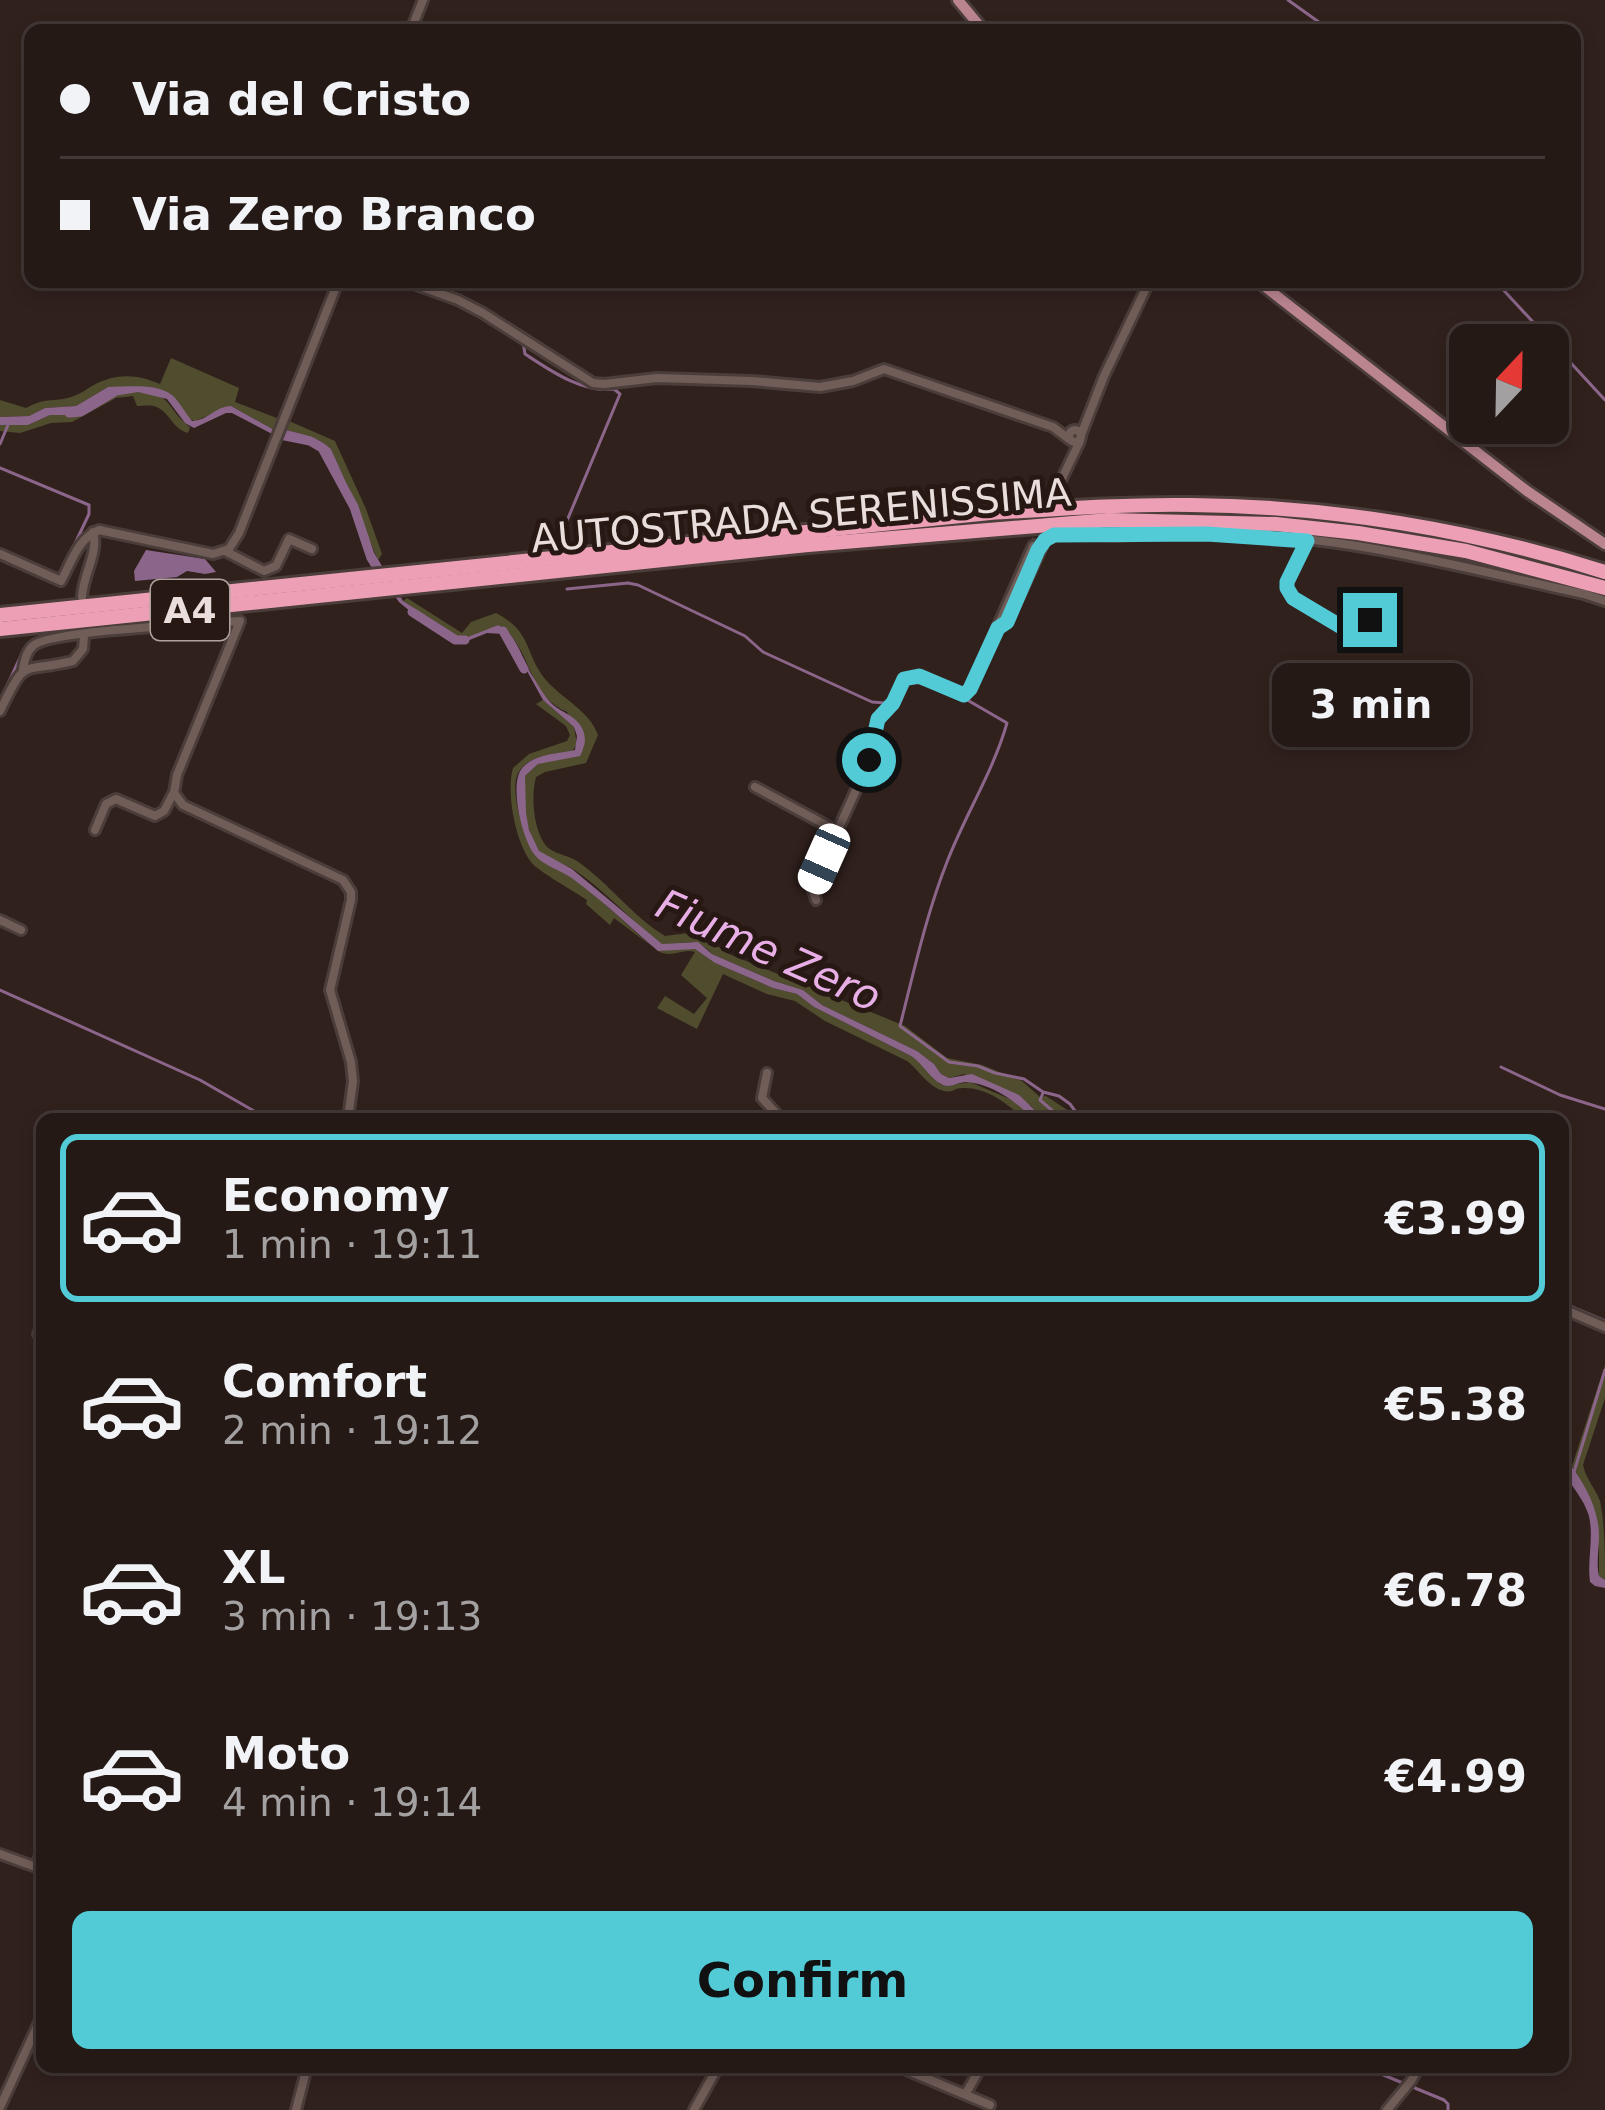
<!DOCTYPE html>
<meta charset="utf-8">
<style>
body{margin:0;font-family:"DejaVu Sans",sans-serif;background:#312623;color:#f1f3f6;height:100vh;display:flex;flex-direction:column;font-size:45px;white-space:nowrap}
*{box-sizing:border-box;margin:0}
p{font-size:39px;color:#a3a0a1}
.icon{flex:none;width:66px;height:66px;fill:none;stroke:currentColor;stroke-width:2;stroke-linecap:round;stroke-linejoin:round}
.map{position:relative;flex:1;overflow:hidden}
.drawer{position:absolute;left:36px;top:1113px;width:1533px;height:960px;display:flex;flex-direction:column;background:#251916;border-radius:18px;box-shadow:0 6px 18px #0003,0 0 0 3px #423835}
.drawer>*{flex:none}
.guide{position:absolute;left:24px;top:24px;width:1557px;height:264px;border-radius:18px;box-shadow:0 6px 18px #0003,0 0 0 3px #423835;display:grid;align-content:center;height:264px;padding:0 36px;background:#251916}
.needle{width:78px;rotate:22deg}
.controls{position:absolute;left:1449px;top:324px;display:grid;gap:24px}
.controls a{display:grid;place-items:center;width:120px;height:120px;border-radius:18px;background:#251916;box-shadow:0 6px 18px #0003,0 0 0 3px #423835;font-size:60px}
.end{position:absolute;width:54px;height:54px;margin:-27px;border:15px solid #52cbd7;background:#111;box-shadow:0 0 0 6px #111}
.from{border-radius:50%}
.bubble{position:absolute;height:84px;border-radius:18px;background:#251916;box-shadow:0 6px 18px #0003,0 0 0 3px #423835;font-size:39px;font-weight:600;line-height:84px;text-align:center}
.car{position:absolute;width:36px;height:72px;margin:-36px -18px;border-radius:15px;box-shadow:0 0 9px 3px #0007;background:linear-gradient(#fff 24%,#345 0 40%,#fff 0 76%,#345 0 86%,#fff 0)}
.guide b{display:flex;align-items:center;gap:42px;height:114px;font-size:45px}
.guide b+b{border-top:3px solid #423835}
.guide i{width:30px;height:30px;background:#f1f3f6}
ul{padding:21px 0 0;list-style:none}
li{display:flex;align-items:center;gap:36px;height:168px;margin:0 24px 18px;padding:0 12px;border:6px solid transparent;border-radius:18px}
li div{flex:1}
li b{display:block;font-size:45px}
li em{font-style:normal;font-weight:600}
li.selected{border-color:#52cbd7}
li>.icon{width:108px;height:108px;stroke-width:1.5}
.button{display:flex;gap:24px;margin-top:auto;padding:24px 36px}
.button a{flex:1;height:138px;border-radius:18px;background:#52cbd7;color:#111;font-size:48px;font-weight:600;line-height:138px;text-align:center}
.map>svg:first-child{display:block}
</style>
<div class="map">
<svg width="1605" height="2110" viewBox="0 0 1605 2110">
<rect width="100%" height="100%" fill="#31211d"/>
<!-- green -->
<g fill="#504d2e">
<path d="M 171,358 L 239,388 L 235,402 L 282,420 L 276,431 L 231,406 L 195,421 L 189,419 L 172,395 L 143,387 L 108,387 L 76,406 L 45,408 L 29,416 L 0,417 L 0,400 L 26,408 C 48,396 55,403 74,396 C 80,394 87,389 92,386 C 116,373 136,374 160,384 Z"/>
<path d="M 129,392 C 175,391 162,405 190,427 L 188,433 C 172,429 169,410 154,406 C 149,405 143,406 137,406 L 133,396 L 116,398 L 72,422 L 51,423 L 20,433 L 0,431 L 0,425 L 28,425 L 50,415 L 72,415 L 102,398 Z"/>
<path d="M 289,421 L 335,441 L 366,509 L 382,554 L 378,560 L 331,449 C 318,437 303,434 286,430 Z"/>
<path d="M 407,598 L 462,633 L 471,622 L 496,613 C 533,632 524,654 546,680 C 563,700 589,710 598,735 L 586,763 L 545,772 L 536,777 C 531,795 533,826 544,843 C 551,854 566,854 577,861 C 609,883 632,916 665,936 L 696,932 L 729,954 L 905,1026 L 947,1058 L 982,1065 L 1022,1081 L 1040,1097 L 1046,1096 L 1081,1119 L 1044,1119 L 1031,1106 L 964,1074 L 949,1078 L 941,1074 L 934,1064 L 917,1051 L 822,1005 L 803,990 L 774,981 L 712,954 C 697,936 681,945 662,944 C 631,921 605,890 573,869 C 562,862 547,861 539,851 C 525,832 522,799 525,776 L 538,764 L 584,748 L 567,712 C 532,697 532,663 513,638 C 509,633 503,629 498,625 L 463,640 L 403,601 Z"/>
<path d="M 543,700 L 574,727 L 577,744 L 572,752 C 555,753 531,755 520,770 C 506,788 526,843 540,858 C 548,867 561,870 571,877 C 599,897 624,922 650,945 L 614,918 L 610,925 L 586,904 L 587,900 C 574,891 539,872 531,862 C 515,841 506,792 513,768 L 529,754 L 567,741 L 570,735 L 566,726 L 536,704 Z"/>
<path d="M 684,948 L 695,949 L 715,963 L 773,988 L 797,994 L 814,1007 L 911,1056 L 923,1063 L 940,1084 L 946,1086 L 970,1082 L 1019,1103 L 1032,1119 L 1023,1119 C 1009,1104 986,1087 963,1088 C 952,1088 956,1093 944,1091 C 928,1087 919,1070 907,1061 L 825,1021 L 795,1001 L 767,994 L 723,974 L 697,1029 L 657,1008 L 665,996 L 694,1014 L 707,998 L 681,975 L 695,952 C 682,948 672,959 658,951 Z"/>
<path d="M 1605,1365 L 1605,1398 L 1583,1465 C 1586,1479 1595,1488 1600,1501 C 1605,1525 1605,1555 1605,1580 L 1599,1576 L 1599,1548 L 1589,1496 L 1572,1466 Z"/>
</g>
<!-- water -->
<g fill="#8b668a">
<path d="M 108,387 C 127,387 156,383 172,395 C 180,402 185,413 192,421 C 207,421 216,406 231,406 L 276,431 L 274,435 L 232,413 L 226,413 L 194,428 L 185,423 L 167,399 L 138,392 L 102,398 L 72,415 L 50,415 L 28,425 L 0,425 L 0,417 L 29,416 L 45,408 L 76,406 Z"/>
<path d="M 286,430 C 303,434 318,437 331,449 L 363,521 L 373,551 L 403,601 L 463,639 L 498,625 C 519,635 522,662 535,680 C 540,688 545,697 552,704 C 562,713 575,715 582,728 C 587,739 585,746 580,756 L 538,764 L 525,776 L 526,813 L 529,830 L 539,851 L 572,869 L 662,944 L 698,942 L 712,954 L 774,981 L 803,990 L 822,1005 L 917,1051 L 934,1064 L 941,1074 L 949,1078 L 972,1074 L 1019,1095 L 1044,1119 L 1032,1119 C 1018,1102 990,1083 966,1082 C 960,1082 954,1086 947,1086 C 933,1084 923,1063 911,1056 L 814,1007 L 797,994 L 773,988 L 715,963 L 695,949 L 658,951 C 630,927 603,901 573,879 C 561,870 543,866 534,854 C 522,838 508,782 523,767 C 537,753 558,754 575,750 L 577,736 L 574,727 L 543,700 L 511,642 L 503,634 L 487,633 L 462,643 L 411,612 L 399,602 L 387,586 L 372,559 L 354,507 L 327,451 L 314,441 L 283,436 Z"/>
<path d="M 146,550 L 205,559 L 216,572 L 205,574 L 187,571 L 177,577 L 135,581 L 134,571 Z"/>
<path d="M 1563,1456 C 1582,1478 1599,1507 1599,1536 C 1599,1550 1596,1563 1599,1576 L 1605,1580 L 1605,1588 L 1595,1586 L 1590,1582 C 1587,1559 1594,1539 1589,1516 C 1582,1492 1563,1483 1563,1456 Z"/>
</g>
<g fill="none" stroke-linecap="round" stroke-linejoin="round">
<!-- stream -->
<g stroke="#8b668a" stroke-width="3">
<path d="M 1288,0 L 1330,30"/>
<path d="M 425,282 L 487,310 L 486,312"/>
<path d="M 1496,282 L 1605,400"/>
<path d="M 523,342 L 525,354 C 551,371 582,393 614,389 L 620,394 L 561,535"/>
<path d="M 0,444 L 8,425"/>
<path d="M 0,468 L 89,505 L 89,514 L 61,573"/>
<path d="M 567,589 L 628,583 L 638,585 L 745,636 L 763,652 L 872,702 L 885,703"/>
<path d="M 0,701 L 24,649"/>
<path d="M 969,701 L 1007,723 C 993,772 965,815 947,862 C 926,915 914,971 900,1026 L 949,1062 L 978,1066 L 995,1073 L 1024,1079 L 1043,1092 L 1059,1096 L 1070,1104 L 1081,1119"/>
<path d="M 0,990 L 200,1080 L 268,1119"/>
<path d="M 1501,1067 L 1560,1095 L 1605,1109"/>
<path d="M 1043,1093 L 1040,1100 L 1062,1119"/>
<path d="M 1563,1303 L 1605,1321"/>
<path d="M 1574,1472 L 1605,1370"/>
<path d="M 1364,2067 L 1444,2100 L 1448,2104 L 1448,2110"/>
</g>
<!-- river -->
<g stroke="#8b668a" stroke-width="9">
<path d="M 69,413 L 81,412 L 113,393"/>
<path d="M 280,435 L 310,441 L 322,448 L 354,507 L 371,558 L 379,571"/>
<path d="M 412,612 L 455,640 L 465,640"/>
<path d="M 503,631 L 524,669"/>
</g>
<!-- minor-tunnel -->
<path stroke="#4d3d3a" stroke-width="8" stroke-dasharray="8 4" stroke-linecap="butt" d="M 1033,546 L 1054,495"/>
<defs>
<g id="minor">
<path d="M 411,30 L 423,0"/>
<path d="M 408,282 L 458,300 L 483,313 L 593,383 L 604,384 L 657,378 L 752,381 L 820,387 L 853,381 L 884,369 L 1053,427 L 1069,439"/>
<circle cx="1075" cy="436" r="6"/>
<path d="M 1081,435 L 1104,376 L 1149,282"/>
<path d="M 1054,495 L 1080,441"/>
<path d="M 1307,540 L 1287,582 L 1287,588 L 1293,598 L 1360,638 L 1370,620"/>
<path d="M 225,551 L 264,571 L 276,566 L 289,539 L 312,549"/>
<path d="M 0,554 L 61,581 C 71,563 78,538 99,530 L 213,554 L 229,549 L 239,533 L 338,282"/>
<path d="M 82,597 C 83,574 99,553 93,532"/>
<path d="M 998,628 L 1007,622 L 1045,540 C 1067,527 1092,537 1117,536 C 1196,531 1279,533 1357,546 C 1433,558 1509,578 1584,594 L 1605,601"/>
<path d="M 23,670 C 24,662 26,651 34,645 C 55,630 205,624 240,621 L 177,775 L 174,793 L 183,805 L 343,880 L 351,892 L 351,900 L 330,990 L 351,1062 L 353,1081 L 348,1119"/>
<path d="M 0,711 C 27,655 20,674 73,661 L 83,649 L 84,636"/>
<path d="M 755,787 L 837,831"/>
<path d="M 95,830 L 106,804 L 116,799 L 155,816 L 164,811 L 173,794"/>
<path d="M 816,900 L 812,887 L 866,768 L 878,719 L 893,703 L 905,679 C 925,673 944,688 964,695 L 970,689 L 1033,546"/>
<path d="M 0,920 L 21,930"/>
<path d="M 767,1073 L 762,1098 L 781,1119"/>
<path d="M 1563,1309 L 1605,1327"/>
<path d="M 42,1324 L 38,1334 L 42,1336"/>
<path d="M 0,1854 L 33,1866 L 36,1866 L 42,1850"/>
<path d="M 899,2067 L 990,2105"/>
<path d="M 966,2093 L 981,2067"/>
<path d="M 0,2107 L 42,2016"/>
<path d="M 296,2110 L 307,2067"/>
<path d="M 694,2110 L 718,2067"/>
<path d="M 1387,2110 L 1411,2081 L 1419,2067"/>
</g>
<g id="major">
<path d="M 958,0 L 983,30"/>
<path d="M 1259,282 L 1527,491 L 1605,544"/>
</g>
<g id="highway">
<path d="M 0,615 L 990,513 C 1057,509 1124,504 1191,505 C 1330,506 1473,530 1605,572"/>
<path d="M 0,629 L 808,545 L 1109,520 L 1276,524 L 1358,533 L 1466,551 L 1605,588"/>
</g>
</defs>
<!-- minor casing -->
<use href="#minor" stroke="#4b3d3a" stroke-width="14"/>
<!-- major casing -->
<use href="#major" stroke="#4b3d3a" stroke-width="16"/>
<!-- highway casing -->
<use href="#highway" stroke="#4b3d3a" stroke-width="20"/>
<!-- minor -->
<use href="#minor" stroke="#715d58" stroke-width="8"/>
<!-- major -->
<use href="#major" stroke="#bb8590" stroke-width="10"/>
<!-- highway -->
<use href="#highway" stroke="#eda0b5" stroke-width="14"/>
</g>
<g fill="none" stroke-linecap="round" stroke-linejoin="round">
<!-- route -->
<path stroke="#52cbd7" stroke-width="15" d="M 869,760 L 878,719 L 893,703 L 904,679 L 919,676 L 964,695 L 970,689 L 998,628 L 1007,622 L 1038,550 L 1045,540 L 1054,535 L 1207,534 L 1307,541 L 1287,582 L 1287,588 L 1293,598 L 1360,638 L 1370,620"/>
</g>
<g text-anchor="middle" stroke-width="10" stroke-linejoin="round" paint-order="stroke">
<!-- shield labels -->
<rect fill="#271814" stroke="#afa39f" stroke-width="3" x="151" y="580" width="78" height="60" rx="9"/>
<g font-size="36" font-weight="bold" fill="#e9dedb">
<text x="190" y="623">A4</text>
</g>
<!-- street labels -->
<g font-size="39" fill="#e9dedb" stroke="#271814">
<text transform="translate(801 515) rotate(-5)" y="14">AUTOSTRADA SERENISSIMA</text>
</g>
<!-- water labels -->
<g font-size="42" font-style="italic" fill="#e8aee6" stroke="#271814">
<text transform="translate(769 950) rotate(24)" y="15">Fiume Zero</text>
</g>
</g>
</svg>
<div class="controls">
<a><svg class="needle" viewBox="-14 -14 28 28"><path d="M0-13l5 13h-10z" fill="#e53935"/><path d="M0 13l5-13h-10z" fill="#a3a0a1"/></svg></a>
</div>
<i class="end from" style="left:869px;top:760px"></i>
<i class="end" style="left:1370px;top:620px"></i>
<div class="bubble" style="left:1272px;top:663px;width:198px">3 min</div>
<i class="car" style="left:824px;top:859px;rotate:204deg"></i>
<div class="guide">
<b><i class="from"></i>Via del Cristo</b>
<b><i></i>Via Zero Branco</b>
</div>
<section class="drawer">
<ul>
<li class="selected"><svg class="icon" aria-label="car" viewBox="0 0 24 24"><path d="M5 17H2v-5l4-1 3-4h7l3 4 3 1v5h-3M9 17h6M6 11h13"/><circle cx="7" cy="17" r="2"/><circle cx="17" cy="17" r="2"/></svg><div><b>Economy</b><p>1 min · 19:11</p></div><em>€3.99</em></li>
<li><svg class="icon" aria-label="car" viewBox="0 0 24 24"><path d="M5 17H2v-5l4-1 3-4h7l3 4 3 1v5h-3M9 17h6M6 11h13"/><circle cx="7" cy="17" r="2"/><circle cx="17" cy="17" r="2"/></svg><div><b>Comfort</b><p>2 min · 19:12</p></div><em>€5.38</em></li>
<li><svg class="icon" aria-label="car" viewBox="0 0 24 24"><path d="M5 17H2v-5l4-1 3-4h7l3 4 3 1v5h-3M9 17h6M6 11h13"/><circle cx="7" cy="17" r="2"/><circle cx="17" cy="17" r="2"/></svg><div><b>XL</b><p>3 min · 19:13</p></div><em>€6.78</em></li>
<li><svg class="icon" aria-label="car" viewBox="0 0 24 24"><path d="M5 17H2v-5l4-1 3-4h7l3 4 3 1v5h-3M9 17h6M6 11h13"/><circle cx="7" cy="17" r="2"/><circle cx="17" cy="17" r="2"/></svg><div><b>Moto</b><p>4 min · 19:14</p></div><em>€4.99</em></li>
</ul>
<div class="button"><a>Confirm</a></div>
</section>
</div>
